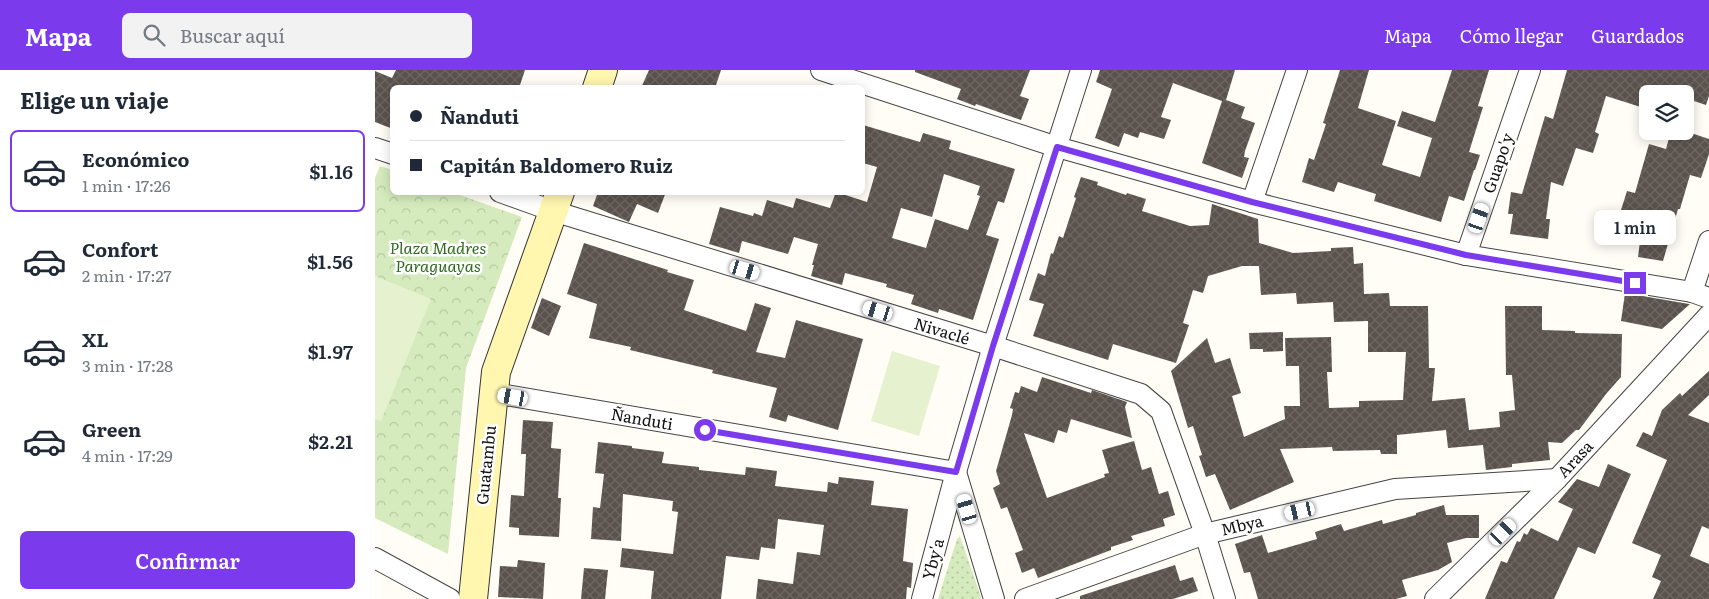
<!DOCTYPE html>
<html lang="es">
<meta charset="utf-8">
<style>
body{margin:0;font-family:Literata,serif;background:#f2f2f3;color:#1f2937;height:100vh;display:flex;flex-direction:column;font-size:19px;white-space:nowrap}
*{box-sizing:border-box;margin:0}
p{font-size:16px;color:#747a83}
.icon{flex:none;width:28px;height:28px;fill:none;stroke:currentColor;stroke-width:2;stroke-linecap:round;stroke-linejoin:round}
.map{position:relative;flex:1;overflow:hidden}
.sheet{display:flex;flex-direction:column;background:#fff;width:375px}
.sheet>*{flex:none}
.top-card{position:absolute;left:15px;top:15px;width:475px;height:110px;border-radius:8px;box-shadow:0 2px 12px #0003;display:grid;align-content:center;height:110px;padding:0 20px;background:#fff}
.fabs{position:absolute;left:1264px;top:15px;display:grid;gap:10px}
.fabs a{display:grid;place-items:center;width:55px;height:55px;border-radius:8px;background:#fff;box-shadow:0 2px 12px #0003;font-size:25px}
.end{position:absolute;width:22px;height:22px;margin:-11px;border:6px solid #7c3aed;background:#fff;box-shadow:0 0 0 2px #fff}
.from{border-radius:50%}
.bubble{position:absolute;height:35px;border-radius:8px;background:#fff;box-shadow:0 2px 12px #0003;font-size:16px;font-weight:600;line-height:35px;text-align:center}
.car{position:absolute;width:15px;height:30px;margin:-15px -8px;border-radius:6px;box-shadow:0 0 4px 1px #0007;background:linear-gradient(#fff 24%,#345 0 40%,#fff 0 76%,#345 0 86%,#fff 0)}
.top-card b{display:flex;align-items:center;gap:18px;height:48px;font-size:19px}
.top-card b+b{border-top:1px solid #e0e1e3}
.top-card i{width:12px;height:12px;background:#1f2937}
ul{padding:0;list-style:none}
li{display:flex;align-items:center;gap:15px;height:82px;margin:0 10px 8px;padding:0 10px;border:2px solid transparent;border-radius:8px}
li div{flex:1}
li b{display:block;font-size:19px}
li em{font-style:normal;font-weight:600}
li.active{border-color:#7c3aed}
li>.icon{width:45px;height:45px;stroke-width:1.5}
h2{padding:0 20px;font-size:22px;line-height:60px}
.cta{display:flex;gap:10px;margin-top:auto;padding:10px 20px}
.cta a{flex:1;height:58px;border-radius:8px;background:#7c3aed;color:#fff;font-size:20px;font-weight:600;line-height:58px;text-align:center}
header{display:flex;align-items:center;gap:30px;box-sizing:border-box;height:70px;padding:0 25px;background:#7c3aed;color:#fff}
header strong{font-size:24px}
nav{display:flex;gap:28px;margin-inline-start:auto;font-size:18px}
.search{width:350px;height:45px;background:#f2f2f3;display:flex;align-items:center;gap:12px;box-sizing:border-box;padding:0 18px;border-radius:8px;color:#747a83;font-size:19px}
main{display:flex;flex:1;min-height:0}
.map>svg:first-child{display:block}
</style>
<header>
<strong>Mapa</strong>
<div class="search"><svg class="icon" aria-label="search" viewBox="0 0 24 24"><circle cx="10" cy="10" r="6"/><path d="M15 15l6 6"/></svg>Buscar aquí</div>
<nav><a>Mapa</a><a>Cómo llegar</a><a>Guardados</a></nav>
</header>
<main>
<section class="sheet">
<h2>Elige un viaje</h2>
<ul>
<li class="active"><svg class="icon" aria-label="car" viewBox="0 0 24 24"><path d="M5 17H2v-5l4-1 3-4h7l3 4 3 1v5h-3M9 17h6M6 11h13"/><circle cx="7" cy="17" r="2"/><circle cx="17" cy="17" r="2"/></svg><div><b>Económico</b><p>1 min · 17:26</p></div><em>$1.16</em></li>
<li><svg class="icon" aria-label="car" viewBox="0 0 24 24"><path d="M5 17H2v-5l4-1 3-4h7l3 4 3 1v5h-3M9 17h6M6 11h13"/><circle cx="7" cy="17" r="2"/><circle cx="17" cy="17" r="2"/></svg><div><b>Confort</b><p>2 min · 17:27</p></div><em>$1.56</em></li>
<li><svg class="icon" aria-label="car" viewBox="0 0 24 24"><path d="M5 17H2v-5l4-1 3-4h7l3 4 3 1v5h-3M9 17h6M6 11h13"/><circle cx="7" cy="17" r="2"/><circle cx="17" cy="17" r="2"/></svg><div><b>XL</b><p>3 min · 17:28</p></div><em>$1.97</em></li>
<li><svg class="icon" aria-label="car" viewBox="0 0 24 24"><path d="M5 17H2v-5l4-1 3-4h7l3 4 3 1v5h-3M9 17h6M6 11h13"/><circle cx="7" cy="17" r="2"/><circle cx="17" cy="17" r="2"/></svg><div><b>Green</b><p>4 min · 17:29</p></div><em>$2.21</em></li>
</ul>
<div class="cta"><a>Confirmar</a></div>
</section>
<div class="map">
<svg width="1334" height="529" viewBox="0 0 1334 529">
<defs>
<pattern id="grass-dots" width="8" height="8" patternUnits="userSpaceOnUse" patternTransform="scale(1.25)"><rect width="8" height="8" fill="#d5ebbd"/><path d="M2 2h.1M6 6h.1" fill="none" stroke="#b6c8a1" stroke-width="1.8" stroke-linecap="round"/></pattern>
<pattern id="park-crowns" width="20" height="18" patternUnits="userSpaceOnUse" patternTransform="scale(1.25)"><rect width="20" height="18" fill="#d5ebbd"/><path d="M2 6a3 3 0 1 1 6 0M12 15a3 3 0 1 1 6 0" fill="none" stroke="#b6c8a1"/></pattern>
<pattern id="building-cross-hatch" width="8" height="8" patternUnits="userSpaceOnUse" patternTransform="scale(1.25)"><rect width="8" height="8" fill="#5a524d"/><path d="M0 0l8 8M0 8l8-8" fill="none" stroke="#6d6662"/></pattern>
</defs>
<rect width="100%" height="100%" fill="#fffdf5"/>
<!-- grass -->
<path fill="url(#grass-dots)" d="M 585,466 L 606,527 L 605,529 L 563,529 L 582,469 Z"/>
<!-- park -->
<path fill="url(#park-crowns)" d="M 5,96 L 17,100 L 18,122 L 79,123 L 147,147 L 91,298 L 73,484 L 0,448 L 0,108 Z"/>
<!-- pitch -->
<g fill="#e6f2cf">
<path d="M 0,206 L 56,229 L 6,351 L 0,349 Z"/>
<path d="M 517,281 L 565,296 L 544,366 L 496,351 Z"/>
</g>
<!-- building -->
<g fill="url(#building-cross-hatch)" fill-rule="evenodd">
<path d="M 21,0 L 150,0 L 144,18 L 18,18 L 18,59 L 0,52 L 0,1 L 17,8 Z"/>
<path d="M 274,0 L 346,0 L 340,18 L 266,18 Z"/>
<path d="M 540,0 L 655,0 L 645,26 L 654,29 L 646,50 L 601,34 L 600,36 L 582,29 L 586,19 L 540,2 Z"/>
<path d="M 725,0 L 860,0 L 851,30 L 870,37 L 866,48 L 880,53 L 870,81 L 869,87 L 874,88 L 867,108 L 827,93 L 847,31 L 798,13 L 786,47 L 796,50 L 789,69 L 765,62 L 763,68 L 749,63 L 744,77 L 720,68 L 737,19 L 721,12 Z"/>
<path d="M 965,0 L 994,0 L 983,38 L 1021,51 L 1007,95 L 1045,107 L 1057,68 L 1022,56 L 1027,41 L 1060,52 L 1077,0 L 1114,0 L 1103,36 L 1108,37 L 1094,82 L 1105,85 L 1100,100 L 1099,100 L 1089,131 L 1074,126 L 1066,152 L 999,131 L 1001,124 L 963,112 L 959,122 L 927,112 L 934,88 L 939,90 L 951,54 L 948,53 Z"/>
<path d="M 1192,0 L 1334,0 L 1334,26 L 1331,35 L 1310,28 L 1310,24 L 1272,24 L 1272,39 L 1231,26 L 1220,62 L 1224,64 L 1218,83 L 1201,78 L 1188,116 L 1176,112 L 1171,149 L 1175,149 L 1173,169 L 1135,164 L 1138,144 L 1133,144 L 1136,122 L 1147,124 L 1170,46 L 1178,49 Z"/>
<path d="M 488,55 L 545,72 L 548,63 L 576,71 L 574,79 L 640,99 L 629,133 L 623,131 L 611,165 L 624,169 L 598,250 L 564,239 L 563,243 L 536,234 L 539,225 L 511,217 L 512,214 L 470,203 L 467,215 L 436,206 L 439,195 L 437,195 L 443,174 L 419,167 L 413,184 L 367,171 L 364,183 L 334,174 L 345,137 L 378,146 L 379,143 L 387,146 L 392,130 L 418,138 L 421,128 L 455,138 L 461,122 L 492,132 L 502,97 L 488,93 ZM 569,104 L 605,116 L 602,125 L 605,126 L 593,160 L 560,149 L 551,178 L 517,168 L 526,138 L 557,147 Z"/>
<path d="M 1296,61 L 1310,61 L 1334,69 L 1334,84 L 1326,108 L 1315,105 L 1305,139 L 1303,139 L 1288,191 L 1263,187 L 1265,171 L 1250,167 L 1252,158 L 1244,156 L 1248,141 L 1246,140 L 1252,121 L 1260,123 L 1274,74 L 1291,79 Z"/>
<path d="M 706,107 L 723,112 L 722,115 L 751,125 L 752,123 L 771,129 L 767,141 L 815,156 L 834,155 L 837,134 L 883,149 L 884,173 L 918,183 L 956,181 L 956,178 L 978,177 L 979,194 L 988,193 L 989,224 L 1014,223 L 1015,236 L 1053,236 L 1054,298 L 1060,298 L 1057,331 L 1090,328 L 1094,360 L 1125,357 L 1124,342 L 1140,340 L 1137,305 L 1131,305 L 1130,236 L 1167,236 L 1167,260 L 1200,261 L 1200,263 L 1247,264 L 1246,307 L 1231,324 L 1204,360 L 1201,360 L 1187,373 L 1173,372 L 1175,390 L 1137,394 L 1137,397 L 1111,400 L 1108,375 L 1073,378 L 1071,360 L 1022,365 L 1022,384 L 1006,384 L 1005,380 L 958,381 L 957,377 L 905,379 L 919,412 L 855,440 L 840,404 L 831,407 L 824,386 L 827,385 L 818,356 L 813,358 L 796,301 L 832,268 L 840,293 L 855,288 L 866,323 L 857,326 L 869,367 L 910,349 L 909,336 L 925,336 L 924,296 L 911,296 L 910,268 L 956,267 L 957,302 L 952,302 L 954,338 L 984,337 L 984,331 L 1028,330 L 1031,282 L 993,282 L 993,251 L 959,252 L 958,232 L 922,234 L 921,223 L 886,225 L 884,196 L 867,196 L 833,206 L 828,223 L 818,220 L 808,253 L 814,255 L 801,293 L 738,274 L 733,290 L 658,266 L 669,234 L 654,230 L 663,203 L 670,206 L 676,183 L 678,184 L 684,166 L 688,168 L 701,128 L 699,127 Z"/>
<path d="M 223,122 L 291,122 L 283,143 L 262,134 L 254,152 L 218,136 Z"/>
<path d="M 209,173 L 293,200 L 292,202 L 319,210 L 309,240 L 371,261 L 380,233 L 396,238 L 381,282 L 410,288 L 421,250 L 488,269 L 463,360 L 413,345 L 411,352 L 394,347 L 402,318 L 337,303 L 338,300 L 255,280 L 256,277 L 214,268 L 222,234 L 192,224 Z"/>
<path d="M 1250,223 L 1314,234 L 1315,234 L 1287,259 L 1246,251 Z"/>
<path d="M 167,228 L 186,236 L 174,266 L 156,258 Z"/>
<path d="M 908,262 L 908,281 L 888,282 L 888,279 L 875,279 L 874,263 Z"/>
<path d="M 1334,301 L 1334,325 L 1313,345 L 1334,353 L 1334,459 L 1327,456 L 1315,486 L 1334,494 L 1334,529 L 1278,529 L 1286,511 L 1277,507 L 1286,485 L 1257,473 L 1292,390 L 1261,376 L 1268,362 L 1277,366 L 1287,340 L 1305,323 L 1307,326 Z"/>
<path d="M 667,307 L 716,323 L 717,320 L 752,332 L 750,337 L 757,368 L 696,349 L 692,363 L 683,360 L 679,373 L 649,363 L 672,428 L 730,407 L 729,404 L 734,403 L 727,380 L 759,371 L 767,400 L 776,397 L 784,424 L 793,421 L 800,445 L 788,449 L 790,456 L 756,466 L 758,470 L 736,477 L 736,480 L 663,508 L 659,498 L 647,503 L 640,483 L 648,480 L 632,437 L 626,439 L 618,418 L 625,414 L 621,401 L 637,345 L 638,339 L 635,338 L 640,322 L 644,323 L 646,316 L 662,322 Z"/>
<path d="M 148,350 L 178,352 L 176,378 L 186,379 L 183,428 L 186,428 L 184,467 L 144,465 L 144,458 L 134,457 L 136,425 L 149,426 L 151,384 L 146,384 Z"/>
<path d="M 223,372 L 257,376 L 257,378 L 289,382 L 287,393 L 324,397 L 324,400 L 370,405 L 371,397 L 402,401 L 400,416 L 452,422 L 453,412 L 463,414 L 464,407 L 499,411 L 496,435 L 533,439 L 528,491 L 538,493 L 536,518 L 532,517 L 531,529 L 381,529 L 383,509 L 418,514 L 422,482 L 445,485 L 449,455 L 403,449 L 400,479 L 386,477 L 384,490 L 351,486 L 346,529 L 276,529 L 279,501 L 245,497 L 247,478 L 298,484 L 303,442 L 297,441 L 298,431 L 248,424 L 246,471 L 216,469 L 218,437 L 225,438 L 229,404 L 220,403 Z"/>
<path d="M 1233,394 L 1256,404 L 1220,484 L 1203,477 L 1179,529 L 1110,529 L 1126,491 L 1132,493 L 1142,471 L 1145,472 L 1149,463 L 1152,465 L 1156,458 L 1183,471 L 1198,439 L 1183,432 L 1202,409 L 1224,417 Z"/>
<path d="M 1069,435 L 1071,445 L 1104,445 L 1104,468 L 1091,468 L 1072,473 L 1077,492 L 1063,500 L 1027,510 L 1032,526 L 1021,529 L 883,529 L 875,502 L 869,503 L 860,474 L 887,465 L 893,483 L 942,469 L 940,462 L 966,454 L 969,461 L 1007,450 L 1008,454 L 1041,445 L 1041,443 Z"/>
<path d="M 143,490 L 170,493 L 168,529 L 123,527 L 125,496 L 142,497 Z"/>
<path d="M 800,495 L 805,511 L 818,507 L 823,521 L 798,529 L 705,529 L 705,526 Z"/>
<path d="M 209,498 L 233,500 L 230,529 L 206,529 Z"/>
</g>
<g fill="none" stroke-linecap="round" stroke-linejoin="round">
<defs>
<g id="street">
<path d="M 446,0 L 682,77 L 877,132 L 1091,185 L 1317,222 L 1334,228"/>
<path d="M 0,78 L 18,84"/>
<path d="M 125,122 L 178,141 L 618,276 L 766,324 L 786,341 L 830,464 L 850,529"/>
<path d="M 877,132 L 922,0"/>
<path d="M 1091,185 L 1155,0"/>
<path d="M 1317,222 L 1334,171"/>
<path d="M 119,323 L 581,402 L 619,529"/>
<path d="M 0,488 L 75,529"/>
<path d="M 547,529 L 581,402 L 618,276 L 706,0"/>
<path d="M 650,529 L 830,464 L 1020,419 L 1182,409"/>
<path d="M 1060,529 L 1182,409 L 1334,245"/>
</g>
<g id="secondary">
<path d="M 222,18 L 228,0"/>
<path d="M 98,529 L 121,302 L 185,122"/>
</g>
</defs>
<!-- street casing -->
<use href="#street" stroke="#444" stroke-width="22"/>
<!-- secondary casing -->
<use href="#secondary" stroke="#333" stroke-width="30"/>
<!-- street -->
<use href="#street" stroke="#fff" stroke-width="20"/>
<!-- secondary -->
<use href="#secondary" stroke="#fff6b0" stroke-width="28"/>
</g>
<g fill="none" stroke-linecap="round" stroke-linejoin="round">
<!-- route -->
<path stroke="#7c3aed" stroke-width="6" d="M 330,360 L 581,402 L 618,276 L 682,77 L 877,132 L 1091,185 L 1260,213"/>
</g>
<g text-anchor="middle" stroke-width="5" stroke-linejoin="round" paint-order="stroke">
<!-- street labels -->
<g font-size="16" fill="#111" stroke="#fff">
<text transform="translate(1123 93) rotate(-71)" y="6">Guapo'y</text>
<text transform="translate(567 261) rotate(17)" y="6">Nivaclé</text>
<text transform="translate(267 349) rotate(10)" y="6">Ñanduti</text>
<text transform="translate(1200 389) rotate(-47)" y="6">Arasa</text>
<text transform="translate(111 395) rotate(-84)" y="6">Guatambu</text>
<text transform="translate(867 455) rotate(-13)" y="6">Mbya</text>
<text transform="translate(558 489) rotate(-75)" y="6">Yby'a</text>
</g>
<!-- park labels -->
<g font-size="16" font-style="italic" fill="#2f6b1f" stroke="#fff">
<text x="63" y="184">Plaza Madres<tspan x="63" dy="18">Paraguayas</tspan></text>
</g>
</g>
</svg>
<div class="fabs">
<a><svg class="icon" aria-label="layers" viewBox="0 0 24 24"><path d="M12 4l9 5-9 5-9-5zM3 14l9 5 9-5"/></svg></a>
</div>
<i class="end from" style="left:330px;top:360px"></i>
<i class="end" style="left:1260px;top:213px"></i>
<div class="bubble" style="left:1219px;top:140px;width:82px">1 min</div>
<i class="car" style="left:1104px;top:148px;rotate:19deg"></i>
<i class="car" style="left:370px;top:200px;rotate:107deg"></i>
<i class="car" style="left:503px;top:241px;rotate:287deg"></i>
<i class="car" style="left:138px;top:327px;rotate:280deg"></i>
<i class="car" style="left:592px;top:439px;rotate:343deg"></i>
<i class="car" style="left:925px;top:441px;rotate:257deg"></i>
<i class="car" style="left:1128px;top:462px;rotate:45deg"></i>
<div class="top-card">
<b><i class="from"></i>Ñanduti</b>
<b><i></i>Capitán Baldomero Ruiz</b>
</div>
</div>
</main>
